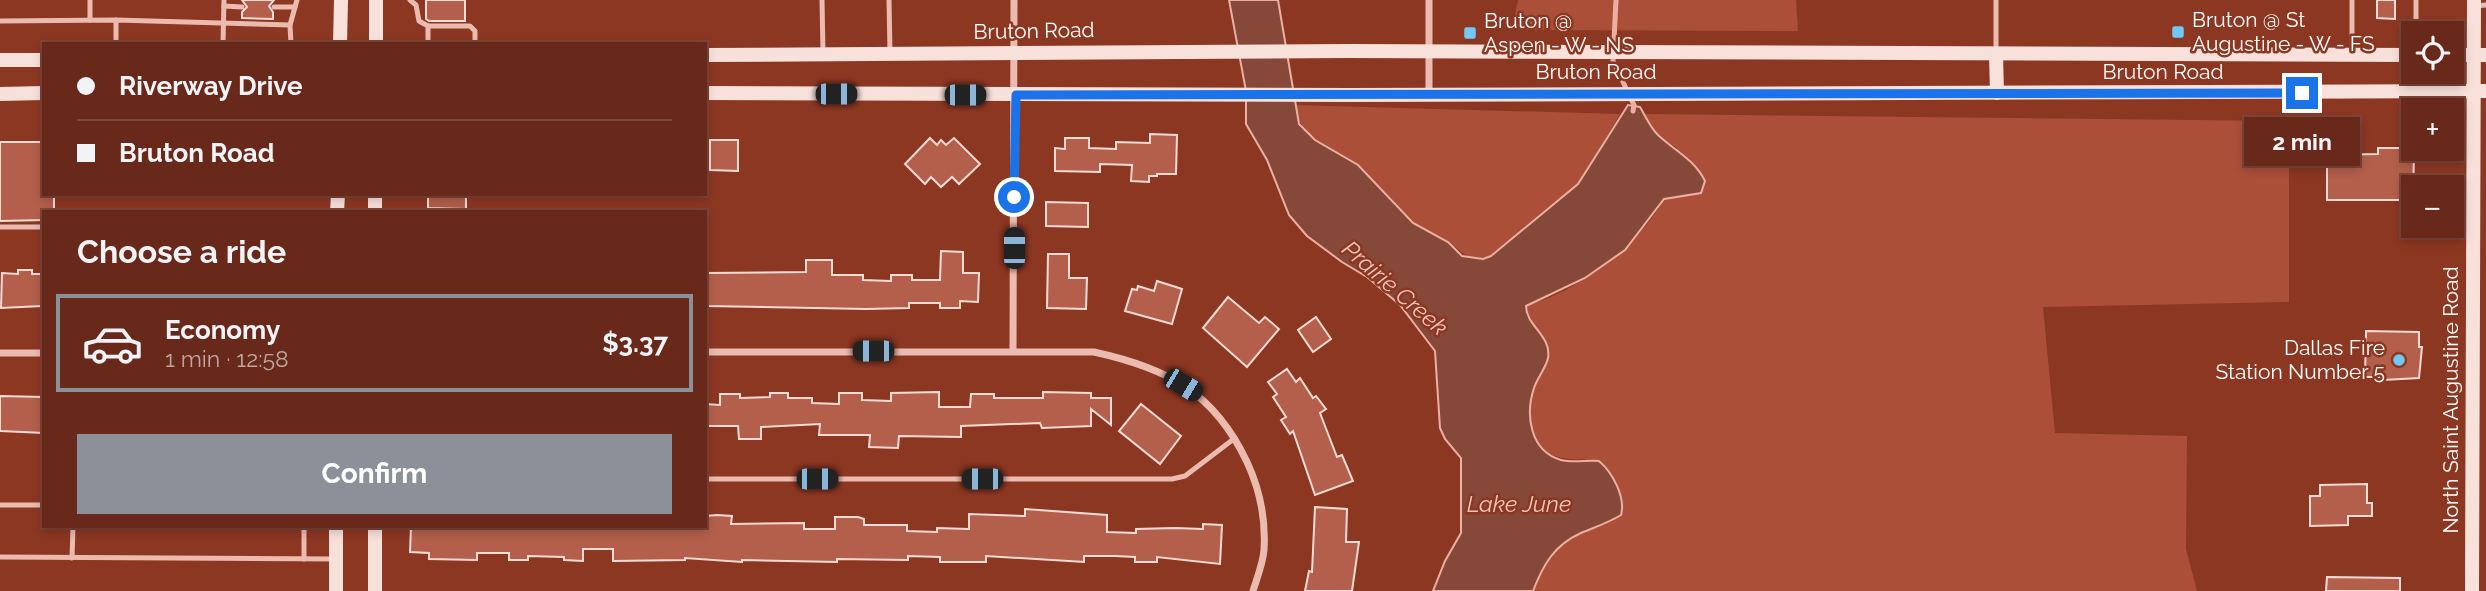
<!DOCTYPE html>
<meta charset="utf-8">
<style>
body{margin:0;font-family:Raleway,sans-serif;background:#713527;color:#f1f3f6;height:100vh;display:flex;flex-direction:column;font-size:26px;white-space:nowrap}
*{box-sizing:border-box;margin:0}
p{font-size:23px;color:#bda6a2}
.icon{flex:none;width:38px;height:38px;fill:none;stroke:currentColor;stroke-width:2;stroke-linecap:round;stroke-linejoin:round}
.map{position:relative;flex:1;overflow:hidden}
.panel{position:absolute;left:42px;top:210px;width:665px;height:318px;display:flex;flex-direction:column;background:#69291a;border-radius:0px;box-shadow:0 4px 10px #0003,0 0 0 2px #7c4539}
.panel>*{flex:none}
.hud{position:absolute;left:42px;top:42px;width:665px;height:154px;border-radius:0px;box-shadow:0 4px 10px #0003,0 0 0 2px #7c4539;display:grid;align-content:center;height:154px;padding:0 35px;background:#69291a}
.fabs{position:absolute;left:2401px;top:21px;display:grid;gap:14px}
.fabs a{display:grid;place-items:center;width:63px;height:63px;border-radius:0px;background:#69291a;box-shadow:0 4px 10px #0003,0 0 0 2px #7c4539;font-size:35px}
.end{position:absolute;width:32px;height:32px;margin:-16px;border:9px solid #1a73e8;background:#fff;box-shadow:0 0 0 4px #fff}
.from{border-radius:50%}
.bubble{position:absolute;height:49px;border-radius:0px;background:#69291a;box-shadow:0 4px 10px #0003,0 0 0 2px #7c4539;font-size:23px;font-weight:700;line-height:49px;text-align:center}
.car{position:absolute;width:21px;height:42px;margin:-21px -10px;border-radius:9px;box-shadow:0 0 5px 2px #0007;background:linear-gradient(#222 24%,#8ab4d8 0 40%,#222 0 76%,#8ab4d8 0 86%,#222 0)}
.hud b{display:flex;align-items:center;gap:24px;height:66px;font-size:26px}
.hud b+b{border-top:2px solid #7c4539}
.hud i{width:18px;height:18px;background:#f1f3f6}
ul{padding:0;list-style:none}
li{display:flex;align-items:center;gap:21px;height:98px;margin:0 14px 10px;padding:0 21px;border:4px solid #7c4539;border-radius:0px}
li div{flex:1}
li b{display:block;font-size:26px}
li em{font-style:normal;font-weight:700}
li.current{border-color:#8c9099}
li>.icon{width:63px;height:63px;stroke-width:1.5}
h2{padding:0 35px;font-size:32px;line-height:84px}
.cta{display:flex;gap:14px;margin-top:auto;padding:14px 35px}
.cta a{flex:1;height:80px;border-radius:0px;background:#8c9099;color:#fff;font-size:28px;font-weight:700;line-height:80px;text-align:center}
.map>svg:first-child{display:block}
</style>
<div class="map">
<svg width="2486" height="591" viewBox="0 0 2486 591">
<rect width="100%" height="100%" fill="#8c3722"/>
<!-- green -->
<g fill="#ab4f39">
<path d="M 1518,0 L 1796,0 L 1798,31 L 1512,30 Z"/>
<path d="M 1294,105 L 1620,114 L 1578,184 L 1491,256 C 1472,264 1462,253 1449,242 C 1437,233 1422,230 1411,220 C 1392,204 1377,181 1358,166 C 1329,143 1304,146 1294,105 Z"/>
<path d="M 1644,114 L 2289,121 L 2289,302 L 2043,307 L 2055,433 L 2187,436 L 2186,549 L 2197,591 L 1533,591 C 1550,545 1568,538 1612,521 L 1585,459 C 1537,463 1520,432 1533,388 C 1537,377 1549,365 1547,353 C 1545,332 1526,324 1526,305 C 1574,295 1639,244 1663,201 C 1671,186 1673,164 1677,148 L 1660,137 Z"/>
</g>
<!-- water -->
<path fill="#864838" stroke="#ecb0a3" stroke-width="2" d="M 1229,0 L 1278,0 L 1299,124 L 1315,140 L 1358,165 L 1413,223 L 1448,242 L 1462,256 L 1483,259 L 1491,256 L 1578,184 L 1628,105 L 1640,107 C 1646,117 1650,127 1658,135 C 1675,151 1694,159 1705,181 L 1701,193 L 1664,199 L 1625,250 L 1585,278 L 1526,306 C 1526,326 1552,336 1548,358 C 1546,368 1537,378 1534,388 C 1525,415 1530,451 1561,460 C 1572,463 1587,460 1599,461 C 1612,472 1626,497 1621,515 C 1608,523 1595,527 1581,533 C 1554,545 1543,565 1533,591 L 1433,591 L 1445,561 L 1461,533 L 1461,458 L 1445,439 L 1440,428 L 1435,351 L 1400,305 L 1367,277 L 1342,262 L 1307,236 L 1289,215 L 1267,160 L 1246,124 L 1246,91 Z"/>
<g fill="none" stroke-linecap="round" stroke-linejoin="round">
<!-- stream -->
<path stroke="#ecb0a3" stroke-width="5" d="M 1616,0 L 1613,61 L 1634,105 L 1633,111"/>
</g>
<!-- building -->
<g fill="#b35f4b" stroke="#f8dbd4" stroke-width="2">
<path d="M 242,0 L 274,0 L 269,6 L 273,12 L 273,19 L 242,18 L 242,12 L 247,7 Z"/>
<path d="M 426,0 L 465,0 L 465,21 L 429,21 L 426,19 Z"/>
<path d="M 2377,0 L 2395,0 L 2395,19 L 2377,18 Z"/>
<path d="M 1150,134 L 1177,135 L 1176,174 L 1157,174 L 1157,176 L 1149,176 L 1149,182 L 1131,181 L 1132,165 L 1100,164 L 1100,172 L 1055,171 L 1055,148 L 1065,149 L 1065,138 L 1089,138 L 1089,148 L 1116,149 L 1116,142 L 1150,143 Z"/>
<path d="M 930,138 L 937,145 L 941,140 L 946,145 L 954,138 L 980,164 L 959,184 L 952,177 L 941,187 L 931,177 L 925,184 L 905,164 Z"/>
<path d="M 710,140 L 738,140 L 738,171 L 710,170 Z"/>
<path d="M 0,142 L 44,142 L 44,194 L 54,194 L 54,212 L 44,212 L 44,220 L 0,221 Z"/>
<path d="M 2378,148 L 2409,148 L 2409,153 L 2414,153 L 2413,200 L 2327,200 L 2327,155 L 2378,154 Z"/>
<path d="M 428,194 L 466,194 L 466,209 L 428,208 Z"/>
<path d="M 1046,202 L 1088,203 L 1088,227 L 1046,226 Z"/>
<path d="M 941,251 L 963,252 L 963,273 L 979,273 L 978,302 L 960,301 L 960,308 L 940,308 L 940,303 L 909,303 L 909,308 L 866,309 L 705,306 L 705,273 L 806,272 L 806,260 L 832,260 L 832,275 L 863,275 L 863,280 L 891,281 L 891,275 L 912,275 L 912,280 L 940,280 Z"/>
<path d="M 1048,254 L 1069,254 L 1069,278 L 1087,278 L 1086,309 L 1047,308 Z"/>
<path d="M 18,270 L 32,270 L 32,274 L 42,274 L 42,306 L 1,308 L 2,273 L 18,274 Z"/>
<path d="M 1157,281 L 1182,289 L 1172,324 L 1125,311 L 1132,289 L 1137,290 L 1138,286 L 1154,291 Z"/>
<path d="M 1228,297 L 1259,323 L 1265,317 L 1279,329 L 1247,367 L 1203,328 Z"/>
<path d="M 1316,317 L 1331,339 L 1313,352 L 1298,330 Z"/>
<path d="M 2366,331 L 2419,332 L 2419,347 L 2422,347 L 2419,378 L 2383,380 L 2383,377 L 2365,377 Z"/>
<path d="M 1287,369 L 1296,382 L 1300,378 L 1313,398 L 1316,396 L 1326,409 L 1320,413 L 1337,457 L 1342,455 L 1353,481 L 1315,495 L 1293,431 L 1290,434 L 1281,420 L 1286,417 L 1273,397 L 1277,394 L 1268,382 Z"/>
<path d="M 939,392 L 939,407 L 970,407 L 971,394 L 994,394 L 994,398 L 1043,398 L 1043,392 L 1091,393 L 1091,398 L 1111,398 L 1111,425 L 1091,409 L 1091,426 L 1042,428 L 1040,423 L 961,426 L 961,437 L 899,436 L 898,448 L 869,447 L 870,435 L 819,435 L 820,424 L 761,427 L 761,439 L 739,439 L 738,426 L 705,426 L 705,404 L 720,405 L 720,394 L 740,394 L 740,398 L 770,397 L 770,393 L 788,393 L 788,398 L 812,398 L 812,403 L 839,404 L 839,393 L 862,393 L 862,400 L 891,401 L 891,393 Z"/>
<path d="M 0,396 L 44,397 L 44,433 L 0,431 Z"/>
<path d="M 1141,404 L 1181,436 L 1160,464 L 1119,431 Z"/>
<path d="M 2367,484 L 2367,503 L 2372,503 L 2372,516 L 2348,516 L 2348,525 L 2310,526 L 2310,496 L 2320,496 L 2320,485 Z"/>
<path d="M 1315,507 L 1347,509 L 1346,542 L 1359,542 L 1352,591 L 1305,591 L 1309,571 L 1312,572 Z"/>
<path d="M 1025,509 L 1107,515 L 1107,532 L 1136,533 L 1136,529 L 1175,528 L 1203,529 L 1203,524 L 1222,525 L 1220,564 L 1157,557 L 1157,562 L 1135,562 L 1135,557 L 1115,556 L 1084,556 L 1084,562 L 986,556 L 986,562 L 940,562 L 940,557 L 908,556 L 908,560 L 837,559 L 837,562 L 742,560 L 742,562 L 685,558 L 685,560 L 613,561 L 613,549 L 583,549 L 583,561 L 564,560 L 564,557 L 528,556 L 528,560 L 509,560 L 509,553 L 477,553 L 477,560 L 429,559 L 429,553 L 410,552 L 411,527 L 705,527 L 705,516 L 717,515 L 732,516 L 731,524 L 804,523 L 804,529 L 835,529 L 835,517 L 858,517 L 864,519 L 864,525 L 907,525 L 907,531 L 937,532 L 937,528 L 969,529 L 969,514 L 1025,516 Z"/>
<path d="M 2327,577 L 2400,578 L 2400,591 L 2326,591 Z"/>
</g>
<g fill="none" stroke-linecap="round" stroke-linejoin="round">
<!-- lane -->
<g stroke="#ebbbaf" stroke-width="5">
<path d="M 90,0 L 90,20"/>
<path d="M 410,0 L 416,5 L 419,21 L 428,26 L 428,44"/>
<path d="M 822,0 L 823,53"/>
<path d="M 889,0 L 890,53"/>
<path d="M 224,6 L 242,7"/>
<path d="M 2474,6 L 2486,5"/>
<path d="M 274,7 L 295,7"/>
<path d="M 0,21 L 116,20 L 290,25 L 297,0"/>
<path d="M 290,25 L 291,44"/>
<path d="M 428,26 L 470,26 L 475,31 L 475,44"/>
<path d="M 2416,33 L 2416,0"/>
<path d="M 116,44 L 116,20"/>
<path d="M 223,44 L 224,0"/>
<path d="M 1996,51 L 1996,0"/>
<path d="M 2352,52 L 2352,0"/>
<path d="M 0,227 L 44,227"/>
<path d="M 705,479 L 1172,479 L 1185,476 L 1235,438"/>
<path d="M 0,505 L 44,505"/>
<path d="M 0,557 L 336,559"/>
<path d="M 72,558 L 73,527"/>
<path d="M 304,559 L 304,527"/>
</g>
<!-- street -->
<g stroke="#ebbbaf" stroke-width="7">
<path d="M 1429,0 L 1429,94"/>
<path d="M 1013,350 L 1014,0"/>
<path d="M 705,352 L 1094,352 C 1167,368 1214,392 1247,462 C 1260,490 1266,518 1264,550 C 1263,563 1257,578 1253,591"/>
<path d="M 0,353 L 44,353"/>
</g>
<!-- secondary -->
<g stroke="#f9e1db" stroke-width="14">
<path d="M 376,0 L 376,44"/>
<path d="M 340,44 L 341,0"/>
<path d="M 1996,54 L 1997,93"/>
<path d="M 705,55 L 1349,51 L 2413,55"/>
<path d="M 2452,55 L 2486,55"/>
<path d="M 0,60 L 44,60"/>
<path d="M 705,93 L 1349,95 L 2486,91"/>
<path d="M 0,94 L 44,93"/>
<path d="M 337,212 L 338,194"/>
<path d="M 375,212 L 375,194"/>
<path d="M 336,527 L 336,591"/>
<path d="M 375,527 L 375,591"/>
<path d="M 2472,591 L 2474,0"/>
</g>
</g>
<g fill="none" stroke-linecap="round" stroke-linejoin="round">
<!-- route -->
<path stroke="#1a73e8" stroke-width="9" d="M 1014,197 L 1016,95 L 2302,93"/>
</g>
<!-- markers -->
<g fill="#71c8f7" stroke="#8c3722" stroke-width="2.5">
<rect x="2171" y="25" width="14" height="14" rx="3.5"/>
<rect x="1463" y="26" width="14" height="14" rx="3.5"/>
<circle cx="2399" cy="360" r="7"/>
</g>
<g text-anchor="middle" stroke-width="5" stroke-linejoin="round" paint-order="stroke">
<!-- poi labels -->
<g font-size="21" fill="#fff" stroke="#8c3722" text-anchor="start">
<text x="2192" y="27">Bruton @ St<tspan x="2192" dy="24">Augustine - W - FS</tspan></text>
<text x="1484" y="28">Bruton @<tspan x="1484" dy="24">Aspen - W - NS</tspan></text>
<text x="2385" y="355" text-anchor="end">Dallas Fire<tspan x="2385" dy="24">Station Number 5</tspan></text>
</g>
<!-- street labels -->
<g font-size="21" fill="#fff" stroke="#8c3722">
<text transform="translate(1034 31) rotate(-1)" y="7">Bruton Road</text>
<text x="1596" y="79">Bruton Road</text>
<text x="2163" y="79">Bruton Road</text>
<text transform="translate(2451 400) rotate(-90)" y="7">North Saint Augustine Road</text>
</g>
<!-- water labels -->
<g font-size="23" font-style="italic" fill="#f2c5bb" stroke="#8c3722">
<text transform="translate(1395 288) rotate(41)" y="8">Prairie Creek</text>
<text x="1519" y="512">Lake June</text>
</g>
</g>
</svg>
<div class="fabs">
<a><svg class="icon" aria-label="locate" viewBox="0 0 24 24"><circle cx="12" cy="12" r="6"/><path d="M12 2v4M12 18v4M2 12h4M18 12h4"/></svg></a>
<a>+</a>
<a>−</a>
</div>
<i class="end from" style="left:1014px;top:197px"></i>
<i class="end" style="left:2302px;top:93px"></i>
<div class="bubble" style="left:2244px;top:117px;width:116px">2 min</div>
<i class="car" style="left:836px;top:94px;rotate:90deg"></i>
<i class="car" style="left:965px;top:95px;rotate:90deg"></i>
<i class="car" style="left:1014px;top:248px;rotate:0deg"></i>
<i class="car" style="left:873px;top:351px;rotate:270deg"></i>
<i class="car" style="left:1183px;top:385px;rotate:121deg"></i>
<i class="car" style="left:817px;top:479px;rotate:90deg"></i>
<i class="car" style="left:982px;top:479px;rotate:270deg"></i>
<div class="hud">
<b><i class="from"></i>Riverway Drive</b>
<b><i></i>Bruton Road</b>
</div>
<section class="panel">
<h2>Choose a ride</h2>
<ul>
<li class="current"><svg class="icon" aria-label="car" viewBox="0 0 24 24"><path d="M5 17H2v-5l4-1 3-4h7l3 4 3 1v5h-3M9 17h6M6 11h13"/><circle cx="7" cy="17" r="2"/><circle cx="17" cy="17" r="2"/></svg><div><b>Economy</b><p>1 min · 12:58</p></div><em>$3.37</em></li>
</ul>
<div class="cta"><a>Confirm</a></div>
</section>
</div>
